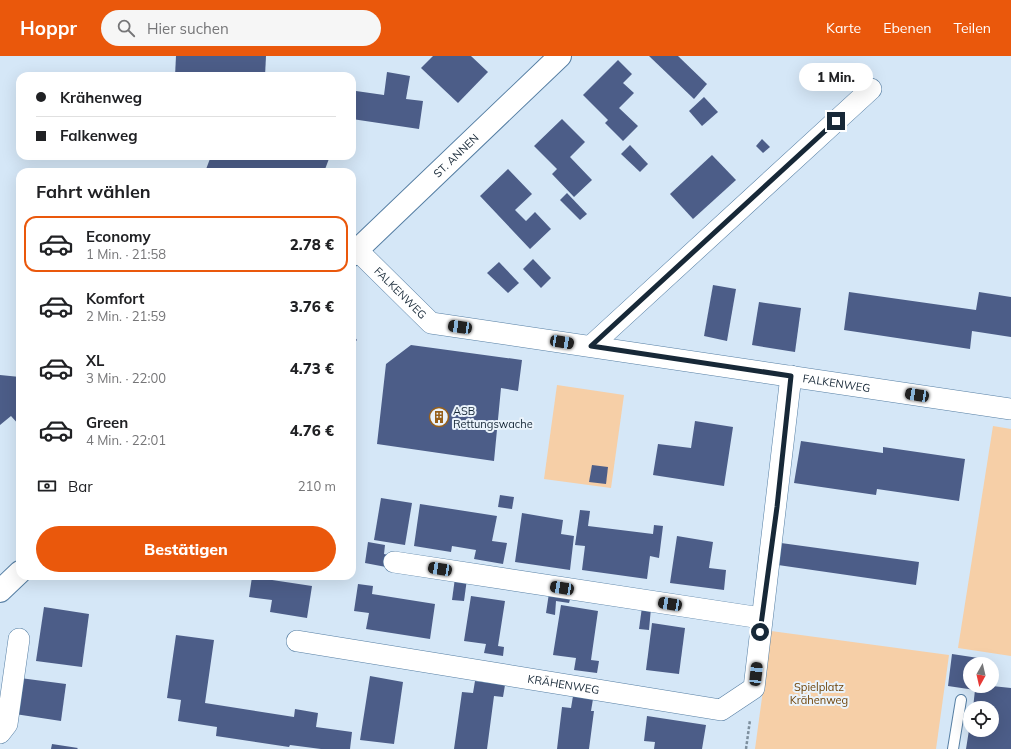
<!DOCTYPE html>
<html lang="de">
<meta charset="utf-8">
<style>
body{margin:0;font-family:Mulish,sans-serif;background:#f6f6f6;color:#202124;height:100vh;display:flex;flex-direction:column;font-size:15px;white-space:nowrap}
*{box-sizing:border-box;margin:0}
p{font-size:13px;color:#757577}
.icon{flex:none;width:22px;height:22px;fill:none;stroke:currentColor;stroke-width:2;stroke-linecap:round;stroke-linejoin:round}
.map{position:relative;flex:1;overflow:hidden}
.panel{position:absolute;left:16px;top:112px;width:340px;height:412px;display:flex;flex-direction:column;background:#fff;border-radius:12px;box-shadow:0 4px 16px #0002}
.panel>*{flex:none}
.top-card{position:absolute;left:16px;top:16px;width:340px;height:88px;border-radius:12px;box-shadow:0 4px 16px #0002;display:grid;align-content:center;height:88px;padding:0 20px;background:#fff}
.needle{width:26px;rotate:188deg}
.buttons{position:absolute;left:963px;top:601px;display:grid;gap:8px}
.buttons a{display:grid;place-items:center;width:36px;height:36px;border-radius:50%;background:#fff;box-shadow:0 4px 16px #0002;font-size:20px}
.end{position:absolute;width:18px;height:18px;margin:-9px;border:5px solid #172837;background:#fff;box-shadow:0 0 0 2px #fff}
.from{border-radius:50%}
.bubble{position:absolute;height:28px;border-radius:14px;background:#fff;box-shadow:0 4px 16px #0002;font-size:13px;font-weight:800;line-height:28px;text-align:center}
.car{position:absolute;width:12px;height:24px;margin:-12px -6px;border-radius:5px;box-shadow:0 0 3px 1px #0007;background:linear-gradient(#222 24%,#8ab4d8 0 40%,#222 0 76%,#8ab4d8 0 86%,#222 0)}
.top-card b{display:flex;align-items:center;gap:14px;height:38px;font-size:15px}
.top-card b+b{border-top:1px solid #e0e0e0}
.top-card i{width:10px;height:10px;background:#202124}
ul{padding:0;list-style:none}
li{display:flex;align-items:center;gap:12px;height:56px;margin:0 8px 6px;padding:0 12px;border:2px solid transparent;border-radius:12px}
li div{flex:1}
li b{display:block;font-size:15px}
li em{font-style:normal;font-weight:800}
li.active{border-color:#ea580c}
li>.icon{width:36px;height:36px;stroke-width:1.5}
h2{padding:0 20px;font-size:18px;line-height:48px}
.pay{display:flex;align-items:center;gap:10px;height:44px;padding:0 20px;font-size:15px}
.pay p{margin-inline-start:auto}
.button{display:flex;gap:8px;margin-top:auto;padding:8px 20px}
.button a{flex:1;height:46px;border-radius:24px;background:#ea580c;color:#fff;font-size:16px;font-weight:800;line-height:46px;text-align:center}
header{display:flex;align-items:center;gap:24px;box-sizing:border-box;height:56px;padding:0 20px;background:#ea580c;color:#fff}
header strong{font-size:19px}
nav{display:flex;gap:22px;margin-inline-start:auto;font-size:14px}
.search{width:280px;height:36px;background:#f6f6f6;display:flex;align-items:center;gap:10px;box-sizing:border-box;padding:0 14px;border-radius:22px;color:#757577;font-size:15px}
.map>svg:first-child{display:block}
</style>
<header>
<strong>Hoppr</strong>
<div class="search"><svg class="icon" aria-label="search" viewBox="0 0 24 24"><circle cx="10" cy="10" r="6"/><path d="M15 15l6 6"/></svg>Hier suchen</div>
<nav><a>Karte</a><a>Ebenen</a><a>Teilen</a></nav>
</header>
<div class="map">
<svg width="1011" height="693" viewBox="0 0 1011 693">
<rect width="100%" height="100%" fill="#d5e7f7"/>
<!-- green -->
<g fill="#f6cfa7">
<path d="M 557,329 L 624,339 L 611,432 L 544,423 Z"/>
<path d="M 993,370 L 1011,373 L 1011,600 L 958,592 Z"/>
<path d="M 771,575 L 949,599 L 936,693 L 755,693 Z"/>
</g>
<!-- building -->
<g fill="#4c5d88">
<path d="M 176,0 L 266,0 L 265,20 L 175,20 Z"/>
<path d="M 433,0 L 471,0 L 488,16 L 458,47 L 421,12 Z"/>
<path d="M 649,0 L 678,0 L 707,28 L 694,43 Z"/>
<path d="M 618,4 L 632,18 L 623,27 L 634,37 L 619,52 L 638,70 L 623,85 L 605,67 L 608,64 L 583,39 Z"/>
<path d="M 387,16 L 410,20 L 406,43 L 423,45 L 419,73 L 352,63 L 356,35 L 384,39 Z"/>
<path d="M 704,41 L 718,56 L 702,70 L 689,55 Z"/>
<path d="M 562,63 L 585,86 L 570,101 L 592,124 L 574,141 L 552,118 L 557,113 L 534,90 Z"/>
<path d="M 762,83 L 770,91 L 763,97 L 756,90 Z"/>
<path d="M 630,89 L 648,108 L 640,116 L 621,98 Z"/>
<path d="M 712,99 L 736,124 L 693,163 L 670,138 Z"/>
<path d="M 211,100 L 239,100 L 249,104 L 251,100 L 330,100 L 324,116 L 205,116 Z"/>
<path d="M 508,113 L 532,138 L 515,154 L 526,165 L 535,156 L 551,173 L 530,193 L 480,140 Z"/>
<path d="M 567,137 L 587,158 L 580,164 L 560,144 Z"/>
<path d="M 533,203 L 551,222 L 541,232 L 523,213 Z"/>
<path d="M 499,206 L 519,227 L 508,237 L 487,217 Z"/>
<path d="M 713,229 L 736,233 L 727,285 L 704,280 Z"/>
<path d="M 849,236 L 976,254 L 979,236 L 1011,241 L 1011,281 L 972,275 L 970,293 L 844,274 Z"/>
<path d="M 759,246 L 801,252 L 795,296 L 752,289 Z"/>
<path d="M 352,278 L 357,284 L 352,289 Z"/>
<path d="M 411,289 L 522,304 L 518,335 L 501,332 L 494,405 L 377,388 L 386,308 Z"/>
<path d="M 0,319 L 20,321 L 20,370 L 11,360 L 0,369 Z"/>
<path d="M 695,365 L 733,371 L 724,430 L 653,419 L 658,388 L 691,392 Z"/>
<path d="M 801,385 L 883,397 L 883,391 L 965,403 L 959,445 L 877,433 L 876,439 L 794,427 Z"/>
<path d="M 592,409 L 608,411 L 606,428 L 589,426 Z"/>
<path d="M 500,439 L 514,441 L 512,453 L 498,451 Z"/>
<path d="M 381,442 L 412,447 L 405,489 L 374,484 Z"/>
<path d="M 420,448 L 497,460 L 492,485 L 507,487 L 503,508 L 474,503 L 476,494 L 452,490 L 451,496 L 414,490 Z"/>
<path d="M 580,454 L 590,455 L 588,470 L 653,478 L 654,469 L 663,470 L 659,502 L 650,500 L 647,523 L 582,514 L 585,490 L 575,489 Z"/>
<path d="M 522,457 L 563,464 L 561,478 L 574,480 L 570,514 L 515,506 Z"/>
<path d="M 677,480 L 713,486 L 709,512 L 726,514 L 724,534 L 670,527 Z"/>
<path d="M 368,486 L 385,489 L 384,498 L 388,499 L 386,511 L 365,507 Z"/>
<path d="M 781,487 L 919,506 L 916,529 L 778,509 Z"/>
<path d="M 252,521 L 312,530 L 307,562 L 270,556 L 272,544 L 249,541 Z"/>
<path d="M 455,522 L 467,523 L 464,545 L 452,544 Z"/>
<path d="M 358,528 L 373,530 L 372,538 L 435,548 L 430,583 L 366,573 L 369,557 L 354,555 Z"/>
<path d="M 549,537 L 571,540 L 569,547 L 556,545 L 555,559 L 546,557 Z"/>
<path d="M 471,540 L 505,545 L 498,590 L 504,591 L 503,600 L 484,597 L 486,588 L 464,585 Z"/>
<path d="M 561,549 L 598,555 L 591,604 L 599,605 L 597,617 L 574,614 L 576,602 L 553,599 Z"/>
<path d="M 44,551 L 89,558 L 82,611 L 36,605 Z"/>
<path d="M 642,551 L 651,552 L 649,574 L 639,573 Z"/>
<path d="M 652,567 L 685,572 L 679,618 L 646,614 Z"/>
<path d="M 176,579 L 214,584 L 205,647 L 294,661 L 295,653 L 318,657 L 316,671 L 352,676 L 350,693 L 321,693 L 290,689 L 289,691 L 216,680 L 217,671 L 178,665 L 181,644 L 167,642 Z"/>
<path d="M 952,598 L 985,603 L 984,608 L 970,608 L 970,630 L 992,630 L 1011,632 L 1011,693 L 966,693 L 969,674 L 992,674 L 992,652 L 973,652 L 975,634 L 948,630 Z"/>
<path d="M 370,620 L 403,626 L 394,688 L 360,684 Z"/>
<path d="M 20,622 L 66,628 L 61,665 L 15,658 Z"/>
<path d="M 475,625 L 505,629 L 503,641 L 494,640 L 487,693 L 454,693 L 462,636 L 473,637 Z"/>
<path d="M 573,640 L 593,643 L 591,655 L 594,655 L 589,693 L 557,693 L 562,651 L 571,652 Z"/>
<path d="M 647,660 L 706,669 L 702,693 L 654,693 L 655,686 L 644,685 Z"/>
<path d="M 52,688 L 78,692 L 77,693 L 51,693 Z"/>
</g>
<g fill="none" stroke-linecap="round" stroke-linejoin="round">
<defs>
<path id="lane" d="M 953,693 L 961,644"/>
<g id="street">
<path id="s1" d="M 357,194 L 431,267 L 1011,353"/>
<path d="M 591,290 L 871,33"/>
<path d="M 394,506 L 761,562"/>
<path id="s2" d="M 297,585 L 721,654 L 754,632 L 791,320"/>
<path d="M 0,677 L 7,668 L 19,583"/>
</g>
<g id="secondary">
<path id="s3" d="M 352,199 L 560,0"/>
<path d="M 0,535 L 20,516"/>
</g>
</defs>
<!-- lane casing -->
<use href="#lane" stroke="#557ea3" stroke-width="12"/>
<!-- street casing -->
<use href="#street" stroke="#557ea3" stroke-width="22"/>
<!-- secondary casing -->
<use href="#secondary" stroke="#557ea3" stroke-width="24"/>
<!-- path -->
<path stroke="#7d8f9e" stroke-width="2.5" stroke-dasharray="3 2" stroke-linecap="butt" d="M 746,693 L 750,664"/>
<!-- lane -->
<use href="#lane" stroke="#fff" stroke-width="10"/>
<!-- street -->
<use href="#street" stroke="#fff" stroke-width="21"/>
<!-- secondary -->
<use href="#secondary" stroke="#fff" stroke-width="22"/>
</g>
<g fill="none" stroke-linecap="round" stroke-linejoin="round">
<!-- route -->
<path stroke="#172837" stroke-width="5" d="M 760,576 L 777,451 L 791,320 L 591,290 L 836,65"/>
</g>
<!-- icons -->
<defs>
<symbol id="building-ring" viewBox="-11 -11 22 22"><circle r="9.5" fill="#eaf3fb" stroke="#97601a" stroke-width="1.5"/><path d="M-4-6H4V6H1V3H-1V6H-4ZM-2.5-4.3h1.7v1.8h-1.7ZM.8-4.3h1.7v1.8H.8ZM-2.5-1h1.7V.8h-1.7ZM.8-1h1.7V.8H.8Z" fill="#97601a"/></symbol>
</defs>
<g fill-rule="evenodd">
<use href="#building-ring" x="428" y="350" width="22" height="22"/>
</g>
<g text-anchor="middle" stroke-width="4" stroke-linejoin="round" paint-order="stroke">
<!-- street labels -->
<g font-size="11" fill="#172837" stroke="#eaf3fb">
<text dy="4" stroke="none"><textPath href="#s3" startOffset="144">ST. ANNEN</textPath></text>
<text dy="4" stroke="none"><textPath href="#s1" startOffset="61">FALKENWEG</textPath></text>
<text dy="4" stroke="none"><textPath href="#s1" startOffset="514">FALKENWEG</textPath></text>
<text dy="4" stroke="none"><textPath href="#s2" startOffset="270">KRÄHENWEG</textPath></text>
</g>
<!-- poi labels -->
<g font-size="11" fill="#172837" stroke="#eaf3fb" text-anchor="start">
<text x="453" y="359">ASB<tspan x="453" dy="13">Rettungswache</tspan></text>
</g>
<!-- park labels -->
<g font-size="11" fill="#6f4409" stroke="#eaf3fb">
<text x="819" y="635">Spielplatz<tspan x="819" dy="13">Krähenweg</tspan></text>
</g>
</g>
</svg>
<div class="buttons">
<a><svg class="needle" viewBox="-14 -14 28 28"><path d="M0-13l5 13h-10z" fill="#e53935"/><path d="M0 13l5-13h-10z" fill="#757577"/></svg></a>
<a><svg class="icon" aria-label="locate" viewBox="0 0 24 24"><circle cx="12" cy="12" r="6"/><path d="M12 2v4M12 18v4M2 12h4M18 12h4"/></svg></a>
</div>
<i class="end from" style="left:760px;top:576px"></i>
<i class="end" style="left:836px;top:65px"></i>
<div class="bubble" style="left:799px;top:7px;width:74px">1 Min.</div>
<i class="car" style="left:460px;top:271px;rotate:278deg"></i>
<i class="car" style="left:562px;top:286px;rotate:99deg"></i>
<i class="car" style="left:917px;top:339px;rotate:279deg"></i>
<i class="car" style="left:440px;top:513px;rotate:279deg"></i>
<i class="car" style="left:562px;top:532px;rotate:279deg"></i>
<i class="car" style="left:670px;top:548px;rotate:279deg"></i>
<i class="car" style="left:756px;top:618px;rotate:6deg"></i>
<div class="top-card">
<b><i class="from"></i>Krähenweg</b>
<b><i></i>Falkenweg</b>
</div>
<section class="panel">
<h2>Fahrt wählen</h2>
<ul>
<li class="active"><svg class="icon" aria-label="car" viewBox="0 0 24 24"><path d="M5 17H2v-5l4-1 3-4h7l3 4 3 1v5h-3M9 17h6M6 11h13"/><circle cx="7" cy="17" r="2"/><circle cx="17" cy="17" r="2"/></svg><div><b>Economy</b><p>1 Min. · 21:58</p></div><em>2.78 €</em></li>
<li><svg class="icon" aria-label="car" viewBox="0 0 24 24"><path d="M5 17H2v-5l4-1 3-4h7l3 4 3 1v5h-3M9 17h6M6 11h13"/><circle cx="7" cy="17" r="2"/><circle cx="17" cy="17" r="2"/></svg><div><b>Komfort</b><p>2 Min. · 21:59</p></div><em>3.76 €</em></li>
<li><svg class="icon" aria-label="car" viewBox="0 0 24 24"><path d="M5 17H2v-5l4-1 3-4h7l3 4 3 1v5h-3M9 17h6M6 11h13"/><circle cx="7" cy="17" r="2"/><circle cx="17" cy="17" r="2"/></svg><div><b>XL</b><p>3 Min. · 22:00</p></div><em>4.73 €</em></li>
<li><svg class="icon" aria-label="car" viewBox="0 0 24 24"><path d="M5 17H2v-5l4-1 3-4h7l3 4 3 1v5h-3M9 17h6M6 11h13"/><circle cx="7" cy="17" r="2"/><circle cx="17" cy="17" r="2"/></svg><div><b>Green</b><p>4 Min. · 22:01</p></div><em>4.76 €</em></li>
</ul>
<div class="pay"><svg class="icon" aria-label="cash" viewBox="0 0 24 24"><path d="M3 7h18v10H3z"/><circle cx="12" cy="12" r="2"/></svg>Bar<p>210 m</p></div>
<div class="button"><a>Bestätigen</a></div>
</section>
</div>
